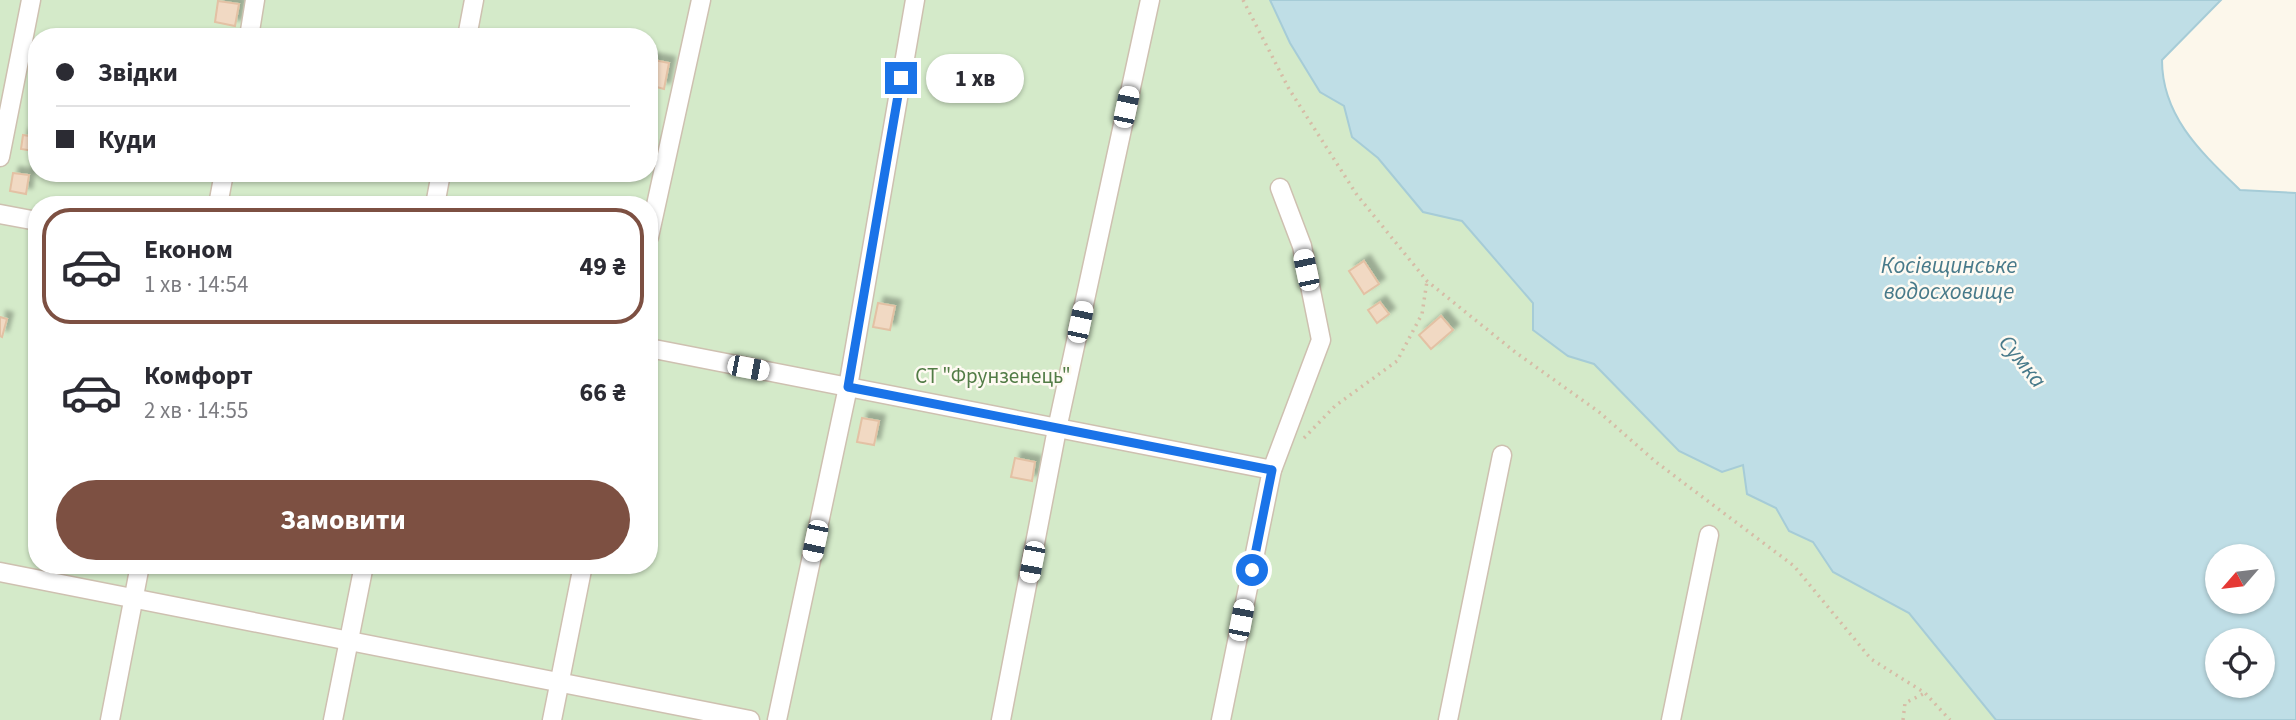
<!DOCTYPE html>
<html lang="uk">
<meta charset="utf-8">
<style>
body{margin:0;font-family:"Source Sans 3",sans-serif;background:#f7f7f7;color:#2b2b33;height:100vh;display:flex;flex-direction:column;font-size:26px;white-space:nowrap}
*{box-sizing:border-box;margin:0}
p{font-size:23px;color:#7c7c81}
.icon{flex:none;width:38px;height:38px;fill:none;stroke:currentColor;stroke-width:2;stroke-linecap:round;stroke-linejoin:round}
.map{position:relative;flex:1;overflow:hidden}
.side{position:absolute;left:28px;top:196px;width:630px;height:378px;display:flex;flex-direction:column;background:#fff;border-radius:28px;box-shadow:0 2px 5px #0004}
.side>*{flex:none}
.hud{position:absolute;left:28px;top:28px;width:630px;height:154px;border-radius:28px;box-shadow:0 2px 5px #0004;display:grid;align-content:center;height:154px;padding:0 28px;background:#fff}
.needle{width:46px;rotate:242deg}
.fabs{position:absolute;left:2205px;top:544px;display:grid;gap:14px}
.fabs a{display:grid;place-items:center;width:70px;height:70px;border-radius:50%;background:#fff;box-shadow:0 2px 5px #0004;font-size:35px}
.end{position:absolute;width:32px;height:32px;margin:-16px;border:9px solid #1a73e8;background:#fff;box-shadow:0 0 0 4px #fff}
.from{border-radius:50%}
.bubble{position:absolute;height:49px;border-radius:24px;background:#fff;box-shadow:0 2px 5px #0004;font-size:23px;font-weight:700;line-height:49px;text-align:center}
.car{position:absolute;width:21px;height:42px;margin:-21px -10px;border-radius:9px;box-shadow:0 0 5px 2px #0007;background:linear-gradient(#fff 24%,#345 0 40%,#fff 0 76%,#345 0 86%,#fff 0)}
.hud b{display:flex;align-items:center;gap:24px;height:66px;font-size:26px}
.hud b+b{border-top:2px solid #e1e1e2}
.hud i{width:18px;height:18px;background:#2b2b33}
ul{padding:12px 0 0;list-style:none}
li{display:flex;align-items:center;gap:21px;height:116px;margin:0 14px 10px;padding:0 14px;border:4px solid transparent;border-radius:28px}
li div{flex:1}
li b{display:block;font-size:26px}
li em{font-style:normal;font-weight:700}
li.current{border-color:#7d5042}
li>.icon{width:63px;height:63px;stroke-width:1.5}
.cta{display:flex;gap:14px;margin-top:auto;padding:14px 28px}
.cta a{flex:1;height:80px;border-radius:42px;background:#7d5042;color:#fff;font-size:28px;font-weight:700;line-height:80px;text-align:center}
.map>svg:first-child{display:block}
</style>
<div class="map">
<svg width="2296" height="720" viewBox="0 0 2296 720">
<defs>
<filter id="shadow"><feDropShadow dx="6" dy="-6" stdDeviation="2" flood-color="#0004"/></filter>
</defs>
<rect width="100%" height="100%" fill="#fcf7eb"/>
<!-- green -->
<path fill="#d4eac9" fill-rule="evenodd" d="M 0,0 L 1270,0 L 1290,43 L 1320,92 L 1344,106 L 1352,137 L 1378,158 L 1423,212 L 1462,220 L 1533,303 L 1568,356 L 1594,364 L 1679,451 L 1743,464 L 1747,494 L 1776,508 L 1789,530 L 1813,542 L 1833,572 L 1909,613 L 1996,720 L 0,720 ZM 37,37 L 649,37 L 649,173 L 37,173 ZM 37,205 L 649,205 L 649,565 L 37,565 Z"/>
<!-- water -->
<path fill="#bfdee6" stroke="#a6ccd7" stroke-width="2" fill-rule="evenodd" d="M 1270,0 L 2221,0 L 2162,60 C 2162,117 2202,153 2240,190 L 2296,193 L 2296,720 L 1996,720 L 1909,613 L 1833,572 L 1813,542 L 1789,531 L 1776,508 L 1747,494 L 1743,465 L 1722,472 L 1679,451 L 1594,364 L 1568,356 L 1533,330 L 1533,303 L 1462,221 L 1423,212 L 1378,158 L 1352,137 L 1344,106 L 1320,92 L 1290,43 ZM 2217,556 L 2263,556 L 2263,602 L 2217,602 ZM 2217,640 L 2263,640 L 2263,686 L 2217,686 Z"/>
<!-- building -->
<g fill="#f1d9c3" stroke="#e3c1a4" stroke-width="2" filter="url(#shadow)">
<path d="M 218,1 L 239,4 L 235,26 L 215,22 Z"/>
<path d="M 649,59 L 669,63 L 664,89 L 649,85 Z"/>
<path d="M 23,135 L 36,137 L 34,151 L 21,149 Z"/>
<path d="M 13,173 L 29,175 L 26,194 L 10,191 Z"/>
<path d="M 1364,261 L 1379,284 L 1364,294 L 1349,271 Z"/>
<path d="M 1380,302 L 1389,314 L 1377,323 L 1368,310 Z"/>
<path d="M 878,303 L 895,306 L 890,330 L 873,327 Z"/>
<path d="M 1441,316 L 1453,330 L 1431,349 L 1419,335 Z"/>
<path d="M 0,317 L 7,319 L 2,337 L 0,336 Z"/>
<path d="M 862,418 L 879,421 L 874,445 L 857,442 Z"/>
<path d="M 1015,458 L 1035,462 L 1032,481 L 1011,477 Z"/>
</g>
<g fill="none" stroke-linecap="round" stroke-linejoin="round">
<defs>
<g id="minor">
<path d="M 249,37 L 255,0"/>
<path d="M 467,37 L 474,0"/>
<path d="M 0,157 L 31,0"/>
<path d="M 218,205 L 224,173"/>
<path d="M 435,205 L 441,173"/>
<path d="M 0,214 L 37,221"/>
<path d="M 649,237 L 701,0"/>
<path d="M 649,348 L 1272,470"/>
<path d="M 0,572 L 750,720"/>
<path d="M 110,720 L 140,565"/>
<path d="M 333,720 L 364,565"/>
<path d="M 552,720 L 583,565"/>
<path d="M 777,720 L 848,387 L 915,0"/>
<path d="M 1001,720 L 1057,429 L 1150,0"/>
<path d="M 1221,720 L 1272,470 L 1321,340 L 1302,246 L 1280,188"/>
<path d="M 1448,720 L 1502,455"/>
<path d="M 1671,720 L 1709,535"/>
</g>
</defs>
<!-- minor casing -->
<use href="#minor" stroke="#cec0b0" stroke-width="21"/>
<!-- path -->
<g stroke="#d6bca6" stroke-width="3.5" stroke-dasharray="2 5" stroke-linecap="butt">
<path d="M 1243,0 L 1289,89 L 1357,195 L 1427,281 L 1515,352 L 1599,412 L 1656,462 L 1794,566 L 1871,659 L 1925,693 L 1950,720"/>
<path d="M 1304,438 L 1335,406 L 1397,361 L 1422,314 L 1427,281"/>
<path d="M 1903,720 L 1905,703 L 1925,693"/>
</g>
<!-- minor -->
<use href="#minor" stroke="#fff" stroke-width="18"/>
</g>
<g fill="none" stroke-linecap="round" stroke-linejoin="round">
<!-- route -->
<path stroke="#1a73e8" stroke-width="9" d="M 901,78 L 848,387 L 1272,470 L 1252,570"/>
</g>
<g text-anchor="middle" stroke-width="5" stroke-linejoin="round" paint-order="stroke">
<!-- park labels -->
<g font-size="21" fill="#527c46" stroke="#fefaf2">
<text x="993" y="383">СТ "Фрунзенець"</text>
</g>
<!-- water labels -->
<g font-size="23" font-style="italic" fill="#487a8a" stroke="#fefaf2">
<text x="1949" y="273">Косівщинське<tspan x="1949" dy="26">водосховище</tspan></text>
<text transform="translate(2023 361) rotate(51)" y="8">Сумка</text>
</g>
</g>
</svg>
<div class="fabs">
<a><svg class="needle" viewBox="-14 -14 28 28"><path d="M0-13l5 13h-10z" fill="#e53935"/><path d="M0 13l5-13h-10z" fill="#7c7c81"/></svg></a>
<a><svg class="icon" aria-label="locate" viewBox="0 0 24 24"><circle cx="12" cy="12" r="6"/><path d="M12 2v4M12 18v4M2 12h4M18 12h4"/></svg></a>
</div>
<i class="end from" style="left:1252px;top:570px"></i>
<i class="end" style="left:901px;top:78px"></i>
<div class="bubble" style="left:926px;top:54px;width:98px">1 хв</div>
<i class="car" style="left:1126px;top:107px;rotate:12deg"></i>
<i class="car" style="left:1306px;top:270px;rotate:348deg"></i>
<i class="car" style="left:1080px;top:322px;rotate:12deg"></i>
<i class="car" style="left:748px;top:368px;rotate:101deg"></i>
<i class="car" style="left:815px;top:541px;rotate:192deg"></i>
<i class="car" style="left:1032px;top:562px;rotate:191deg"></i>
<i class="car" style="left:1241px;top:620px;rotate:11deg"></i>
<div class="hud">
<b><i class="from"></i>Звідки</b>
<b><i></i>Куди</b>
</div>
<section class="side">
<ul>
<li class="current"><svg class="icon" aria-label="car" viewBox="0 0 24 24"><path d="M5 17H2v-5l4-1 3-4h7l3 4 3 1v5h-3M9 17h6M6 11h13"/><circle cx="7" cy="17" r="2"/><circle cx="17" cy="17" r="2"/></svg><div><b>Економ</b><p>1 хв · 14:54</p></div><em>49 ₴</em></li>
<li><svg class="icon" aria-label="car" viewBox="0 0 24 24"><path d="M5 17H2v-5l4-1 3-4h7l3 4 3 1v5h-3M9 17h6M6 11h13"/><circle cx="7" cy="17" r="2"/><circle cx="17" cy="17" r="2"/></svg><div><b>Комфорт</b><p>2 хв · 14:55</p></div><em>66 ₴</em></li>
</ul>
<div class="cta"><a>Замовити</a></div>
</section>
</div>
